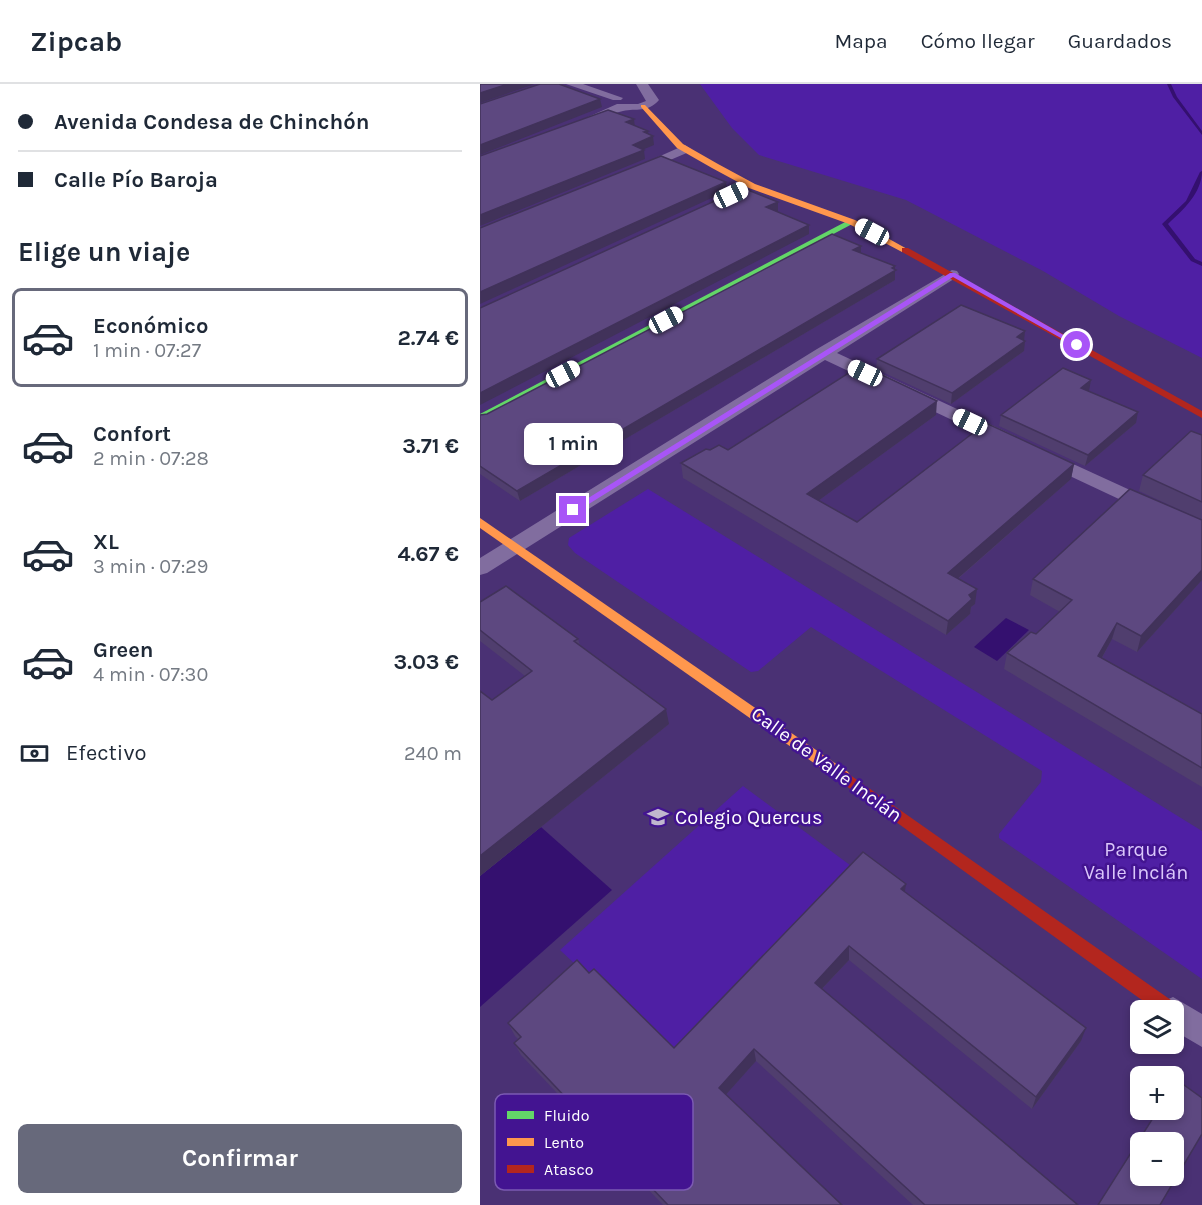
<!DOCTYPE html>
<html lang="es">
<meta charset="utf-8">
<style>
body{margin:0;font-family:Karla,sans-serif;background:#f6f6f7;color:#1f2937;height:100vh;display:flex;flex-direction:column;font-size:22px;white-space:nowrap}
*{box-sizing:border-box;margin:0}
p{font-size:20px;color:#747a83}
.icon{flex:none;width:33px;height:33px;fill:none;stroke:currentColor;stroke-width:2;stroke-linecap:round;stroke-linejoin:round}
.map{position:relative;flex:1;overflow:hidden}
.drawer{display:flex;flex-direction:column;background:#fff;width:480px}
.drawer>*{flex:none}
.banner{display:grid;align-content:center;height:132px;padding:0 18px;background:#fff}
.controls{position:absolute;left:650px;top:916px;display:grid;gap:12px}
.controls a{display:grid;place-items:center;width:54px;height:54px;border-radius:9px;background:#fff;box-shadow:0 3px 9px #0003;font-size:30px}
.end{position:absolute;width:27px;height:27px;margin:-14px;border:8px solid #a855f7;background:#fff;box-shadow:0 0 0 3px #fff}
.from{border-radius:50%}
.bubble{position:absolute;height:42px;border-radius:9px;background:#fff;box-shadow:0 3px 9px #0003;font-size:20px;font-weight:700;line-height:42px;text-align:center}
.car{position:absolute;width:18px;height:36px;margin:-18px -9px;border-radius:8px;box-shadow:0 0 4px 2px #0007;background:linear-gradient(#fff 24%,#345 0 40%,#fff 0 76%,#345 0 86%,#fff 0)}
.banner b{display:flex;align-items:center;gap:21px;height:57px;font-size:22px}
.banner b+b{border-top:2px solid #e0e1e3}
.banner i{width:15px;height:15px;background:#1f2937}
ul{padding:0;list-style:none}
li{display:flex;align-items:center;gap:18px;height:99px;margin:0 12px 9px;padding:0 6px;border:3px solid transparent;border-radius:9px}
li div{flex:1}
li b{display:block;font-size:22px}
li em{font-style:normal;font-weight:700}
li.selected{border-color:#67697b}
li>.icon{width:54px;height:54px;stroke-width:1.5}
h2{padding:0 18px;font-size:27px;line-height:72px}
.pay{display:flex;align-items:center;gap:15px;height:66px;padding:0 18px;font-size:22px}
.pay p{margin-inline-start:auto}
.action{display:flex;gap:12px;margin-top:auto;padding:12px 18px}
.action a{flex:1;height:69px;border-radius:9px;background:#67697b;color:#fff;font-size:24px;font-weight:700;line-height:69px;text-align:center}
header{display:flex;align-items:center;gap:36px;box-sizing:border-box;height:84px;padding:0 30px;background:#fff;border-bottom:2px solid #e0e1e3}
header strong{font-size:28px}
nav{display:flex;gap:33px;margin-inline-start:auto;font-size:21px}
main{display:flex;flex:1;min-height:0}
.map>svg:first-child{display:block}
</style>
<header>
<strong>Zipcab</strong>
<nav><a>Mapa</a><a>Cómo llegar</a><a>Guardados</a></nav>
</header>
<main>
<section class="drawer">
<div class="banner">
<b><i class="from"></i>Avenida Condesa de Chinchón</b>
<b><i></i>Calle Pío Baroja</b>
</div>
<h2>Elige un viaje</h2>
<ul>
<li class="selected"><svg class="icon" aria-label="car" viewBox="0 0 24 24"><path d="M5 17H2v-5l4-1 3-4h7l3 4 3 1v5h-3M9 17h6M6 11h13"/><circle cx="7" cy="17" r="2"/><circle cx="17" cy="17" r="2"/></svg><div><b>Económico</b><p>1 min · 07:27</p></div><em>2.74 €</em></li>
<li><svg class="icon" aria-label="car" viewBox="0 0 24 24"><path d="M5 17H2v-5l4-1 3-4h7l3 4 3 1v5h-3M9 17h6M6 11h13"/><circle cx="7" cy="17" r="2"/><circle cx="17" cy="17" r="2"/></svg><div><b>Confort</b><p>2 min · 07:28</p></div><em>3.71 €</em></li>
<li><svg class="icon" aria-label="car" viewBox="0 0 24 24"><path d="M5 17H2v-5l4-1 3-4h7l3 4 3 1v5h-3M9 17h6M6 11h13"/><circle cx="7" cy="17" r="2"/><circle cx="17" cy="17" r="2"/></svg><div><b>XL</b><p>3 min · 07:29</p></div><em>4.67 €</em></li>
<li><svg class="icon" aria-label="car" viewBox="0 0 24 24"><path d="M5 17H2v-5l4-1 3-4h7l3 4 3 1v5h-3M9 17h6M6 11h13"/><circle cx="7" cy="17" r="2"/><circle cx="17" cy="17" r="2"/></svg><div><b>Green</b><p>4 min · 07:30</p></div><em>3.03 €</em></li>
</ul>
<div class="pay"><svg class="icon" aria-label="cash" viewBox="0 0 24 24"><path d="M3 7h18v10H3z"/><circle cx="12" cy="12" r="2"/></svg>Efectivo<p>240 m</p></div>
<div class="action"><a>Confirmar</a></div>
</section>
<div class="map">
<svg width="722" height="1121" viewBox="0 0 722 1121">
<rect width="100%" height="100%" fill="#4a3174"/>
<!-- green -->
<g fill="#4f1fa4">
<path d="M 220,0 L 722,0 L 722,274 L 639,232 L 563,187 L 426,116 L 279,71 L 252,44 Z"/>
<path d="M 168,405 L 722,747 L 722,895 L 519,754 L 519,750 L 561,698 L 562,687 L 331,543 L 278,587 L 271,588 L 95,469 L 88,461 L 89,454 Z"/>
<path d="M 263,702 L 378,787 L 198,976 L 80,866 Z"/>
</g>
<!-- water -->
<g fill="#34106f">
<path d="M 526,534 L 549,546 L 517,577 L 494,563 Z"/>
<path d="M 61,743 L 132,806 L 0,923 L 0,792 Z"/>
</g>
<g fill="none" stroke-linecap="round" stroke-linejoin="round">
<!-- stream -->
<g fill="#34106f" fill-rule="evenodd">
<path d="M 687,0 L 691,0 L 697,13 L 722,47 L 722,51 L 693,13 Z"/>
<path d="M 722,87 C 722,109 703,126 688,140 L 715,175 L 722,178 L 722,182 L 711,177 L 682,140 L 706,117 L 720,88 Z"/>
</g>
<!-- street -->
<g fill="#816d9f" fill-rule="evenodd">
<path d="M 86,0 L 103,0 L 143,14 L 141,16 L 133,16 Z"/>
<path d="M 156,0 L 168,0 L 179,16 C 168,29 156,24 143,27 C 130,30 118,37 105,41 L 99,37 L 137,20 L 158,20 L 166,17 Z"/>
<path d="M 205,61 L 211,65 L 209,68 L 162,88 L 152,88 L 151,85 Z"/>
<path d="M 472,186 L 477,187 L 479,190 L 477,193 L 357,269 L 535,352 L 538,356 L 535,360 L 523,360 L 345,276 L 7,489 L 0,491 L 0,474 L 337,265 Z"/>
<path d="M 567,368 L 722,439 L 722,454 L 560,378 L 558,374 L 560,370 Z"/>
<path d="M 693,913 L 722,930 L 722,963 L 693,946 L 693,927 L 678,927 L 682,918 Z"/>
</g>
<!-- fast -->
<path fill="#63d668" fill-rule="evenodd" d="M 369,136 L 376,138 L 0,337 L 0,330 Z"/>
<!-- slow -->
<g fill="#ff974d" fill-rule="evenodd">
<path d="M 161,21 L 165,21 L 203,60 L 238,80 L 275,100 L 375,136 L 429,166 L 422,168 L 369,140 L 269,104 L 232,84 L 197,64 L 161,23 Z"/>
<path d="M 0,434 L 368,688 L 371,692 L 368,696 L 363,698 L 358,696 L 0,444 Z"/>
</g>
<!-- jam -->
<g fill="#b3261e" fill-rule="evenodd">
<path d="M 422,164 L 428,164 L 722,327 L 722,334 L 422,168 Z"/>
<path d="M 363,686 L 698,921 L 701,927 L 698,933 L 693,935 L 693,927 L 677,927 L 358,696 L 355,692 L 358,688 Z"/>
</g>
</g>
<!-- wall -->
<g fill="#503e6e">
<path d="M 381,162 L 381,169 L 415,186 L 415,196 L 40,417 L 0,390 L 0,331 L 7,330 Z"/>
<path d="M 544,256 L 544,267 L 471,320 L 396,285 L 397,275 Z"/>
<path d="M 611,296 L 608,307 L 656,339 L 605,382 L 519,342 L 521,331 Z"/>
<path d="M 456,331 L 338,417 L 377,438 L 594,380 L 591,395 L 478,495 L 495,520 L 491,523 L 490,530 L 466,551 L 203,394 L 201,379 L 230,366 L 248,366 Z"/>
<path d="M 722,351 L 722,496 L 657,568 L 632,555 L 622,574 L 722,630 L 722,703 L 524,585 L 527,569 L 556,550 L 580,528 L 550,511 L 553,495 L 713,432 L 659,407 L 663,391 Z"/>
<path d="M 0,518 L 98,555 L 100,561 L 189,640 L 0,792 L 0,607 L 12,616 L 45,592 L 0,557 Z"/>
<path d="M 425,808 L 601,957 L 552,1025 L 369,876 L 342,905 L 598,1121 L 433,1121 L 276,977 L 246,1010 L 362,1121 L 183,1121 L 41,971 L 34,959 L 38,955 L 35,952 L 28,939 L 109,889 L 194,964 Z"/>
</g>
<!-- shaded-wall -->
<g fill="#41325a">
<path d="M 28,0 L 55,0 L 0,19 L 0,9 Z"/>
<path d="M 120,15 L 122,23 L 0,71 L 0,61 Z"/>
<path d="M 154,35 L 155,44 L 146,38 Z"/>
<path d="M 168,47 L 169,54 L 173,52 L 174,61 L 162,66 L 164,66 L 165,75 L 0,142 L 0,131 L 153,61 L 164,48 Z"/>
<path d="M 246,98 L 247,107 L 0,220 L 0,208 Z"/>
<path d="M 298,118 L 298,127 L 287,133 L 286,123 Z"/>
<path d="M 329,141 L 329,150 L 0,321 L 0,309 Z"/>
<path d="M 381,162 L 381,171 L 373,166 Z"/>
<path d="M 415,182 L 415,196 L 40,417 L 37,407 Z"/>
<path d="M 545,247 L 544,257 L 537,253 Z"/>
<path d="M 545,257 L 544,267 L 471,320 L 472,309 Z"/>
<path d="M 611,296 L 609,307 L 599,315 L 601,304 Z"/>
<path d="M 457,317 L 456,331 L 327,425 L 327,410 Z"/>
<path d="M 658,328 L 656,339 L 605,382 L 608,371 Z"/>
<path d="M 594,380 L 591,395 L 467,504 L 468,489 Z"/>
<path d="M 722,486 L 722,496 L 657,568 L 661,552 Z"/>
<path d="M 497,505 L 495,520 L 491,523 L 490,530 L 466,551 L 468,537 L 489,511 Z"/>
<path d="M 637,539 L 632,555 L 614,588 L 618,572 Z"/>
<path d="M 186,625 L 189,640 L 0,792 L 0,772 Z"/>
<path d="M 426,800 L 424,814 L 421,805 Z"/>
<path d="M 369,862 L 369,876 L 335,912 L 335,899 Z"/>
<path d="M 606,944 L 601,957 L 552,1025 L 556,1013 Z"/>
<path d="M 274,965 L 276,977 L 242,1015 L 239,1004 Z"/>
</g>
<!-- building -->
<g fill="#5d4880" stroke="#41325a" stroke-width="1.5" fill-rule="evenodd">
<path d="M 0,0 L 28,0 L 0,9 Z"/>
<path d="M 60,0 L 79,0 L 120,15 L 0,61 L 0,20 Z"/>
<path d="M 128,26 L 154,35 L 146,38 L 168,47 L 164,48 L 173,52 L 153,61 L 164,66 L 0,131 L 0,72 Z"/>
<path d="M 181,72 L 246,98 L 0,208 L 0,144 Z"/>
<path d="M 263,104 L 298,118 L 286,123 L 329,141 L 0,309 L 0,224 Z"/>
<path d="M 352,150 L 381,162 L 373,166 L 415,182 L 412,184 L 416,186 L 37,407 L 0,382 L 0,331 L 7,330 Z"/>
<path d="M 481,221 L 545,247 L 537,253 L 545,257 L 472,309 L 397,275 Z"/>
<path d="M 381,281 L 457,317 L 327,410 L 377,438 L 506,339 L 594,380 L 468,489 L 497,505 L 489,511 L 492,515 L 468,537 L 201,379 L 226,365 L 230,366 L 239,361 L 248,366 Z"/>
<path d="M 583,284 L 611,296 L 601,304 L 658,328 L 608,371 L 521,331 Z"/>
<path d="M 711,347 L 722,351 L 722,418 L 663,391 Z"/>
<path d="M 650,405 L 722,436 L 722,486 L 661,552 L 637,539 L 618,572 L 722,630 L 722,684 L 527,569 L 551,548 L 556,550 L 592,516 L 553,495 Z"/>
<path d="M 26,502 L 98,555 L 94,557 L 186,625 L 0,772 L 0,607 L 12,616 L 52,587 L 0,546 L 0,518 Z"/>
<path d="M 383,768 L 426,800 L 421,805 L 606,944 L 556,1013 L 369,862 L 335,899 L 598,1121 L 445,1121 L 274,965 L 239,1004 L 362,1121 L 188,1121 L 34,959 L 41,953 L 28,939 L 97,876 L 109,889 L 114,885 L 194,964 Z"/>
<path d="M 697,996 L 722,1014 L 722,1050 L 680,1121 L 618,1121 L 678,1026 L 693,1026 L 693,1002 ZM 660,1059 L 693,1059 L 693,1092 L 660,1092 Z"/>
</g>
<!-- route -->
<path fill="#a855f7" d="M 470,189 L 475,189 L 601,261 L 595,262 L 473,193 L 96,428 L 89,426 Z"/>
<!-- icons -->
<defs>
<symbol id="school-bare" viewBox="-9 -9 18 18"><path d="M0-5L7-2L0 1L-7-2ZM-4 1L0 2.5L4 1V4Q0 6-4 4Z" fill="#c0b7ce" stroke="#431491" stroke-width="2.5" paint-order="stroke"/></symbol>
</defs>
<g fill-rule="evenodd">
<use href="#school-bare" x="163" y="718" width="30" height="30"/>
</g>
<g text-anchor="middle" stroke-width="5" stroke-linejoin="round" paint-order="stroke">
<!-- street labels -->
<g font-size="20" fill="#fff" stroke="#431491">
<text transform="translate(347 680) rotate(36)" y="7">Calle de Valle Inclán</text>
</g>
<!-- poi labels -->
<g font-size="20" fill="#fff" stroke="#431491" text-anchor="start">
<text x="195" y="740">Colegio Quercus</text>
</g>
<!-- park labels -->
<g font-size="20" fill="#dbc8fc" stroke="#431491">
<text x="656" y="772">Parque<tspan x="656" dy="23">Valle Inclán</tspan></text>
</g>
</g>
<!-- legend -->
<rect x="15" y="1010" width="198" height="96" rx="9" fill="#431491" stroke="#7b5ab2" stroke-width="1.5"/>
<rect x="27" y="1027" width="27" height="8" fill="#63d668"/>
<rect x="27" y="1054" width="27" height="8" fill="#ff974d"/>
<rect x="27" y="1081" width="27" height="8" fill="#b3261e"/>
<g font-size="16" fill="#fff">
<text x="64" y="1037">Fluido</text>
<text x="64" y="1064">Lento</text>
<text x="64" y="1091">Atasco</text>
</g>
</svg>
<div class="controls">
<a><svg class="icon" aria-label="layers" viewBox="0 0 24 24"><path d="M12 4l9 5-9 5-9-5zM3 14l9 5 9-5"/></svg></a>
<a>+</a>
<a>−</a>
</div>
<i class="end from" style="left:597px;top:261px"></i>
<i class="end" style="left:93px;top:426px"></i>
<div class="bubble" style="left:44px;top:339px;width:99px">1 min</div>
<i class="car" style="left:251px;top:111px;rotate:65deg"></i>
<i class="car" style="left:392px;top:148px;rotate:298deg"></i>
<i class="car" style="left:186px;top:236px;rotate:62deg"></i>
<i class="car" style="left:385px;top:289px;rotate:295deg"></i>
<i class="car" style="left:83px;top:290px;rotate:62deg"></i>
<i class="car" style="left:490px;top:338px;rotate:295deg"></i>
</div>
</main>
